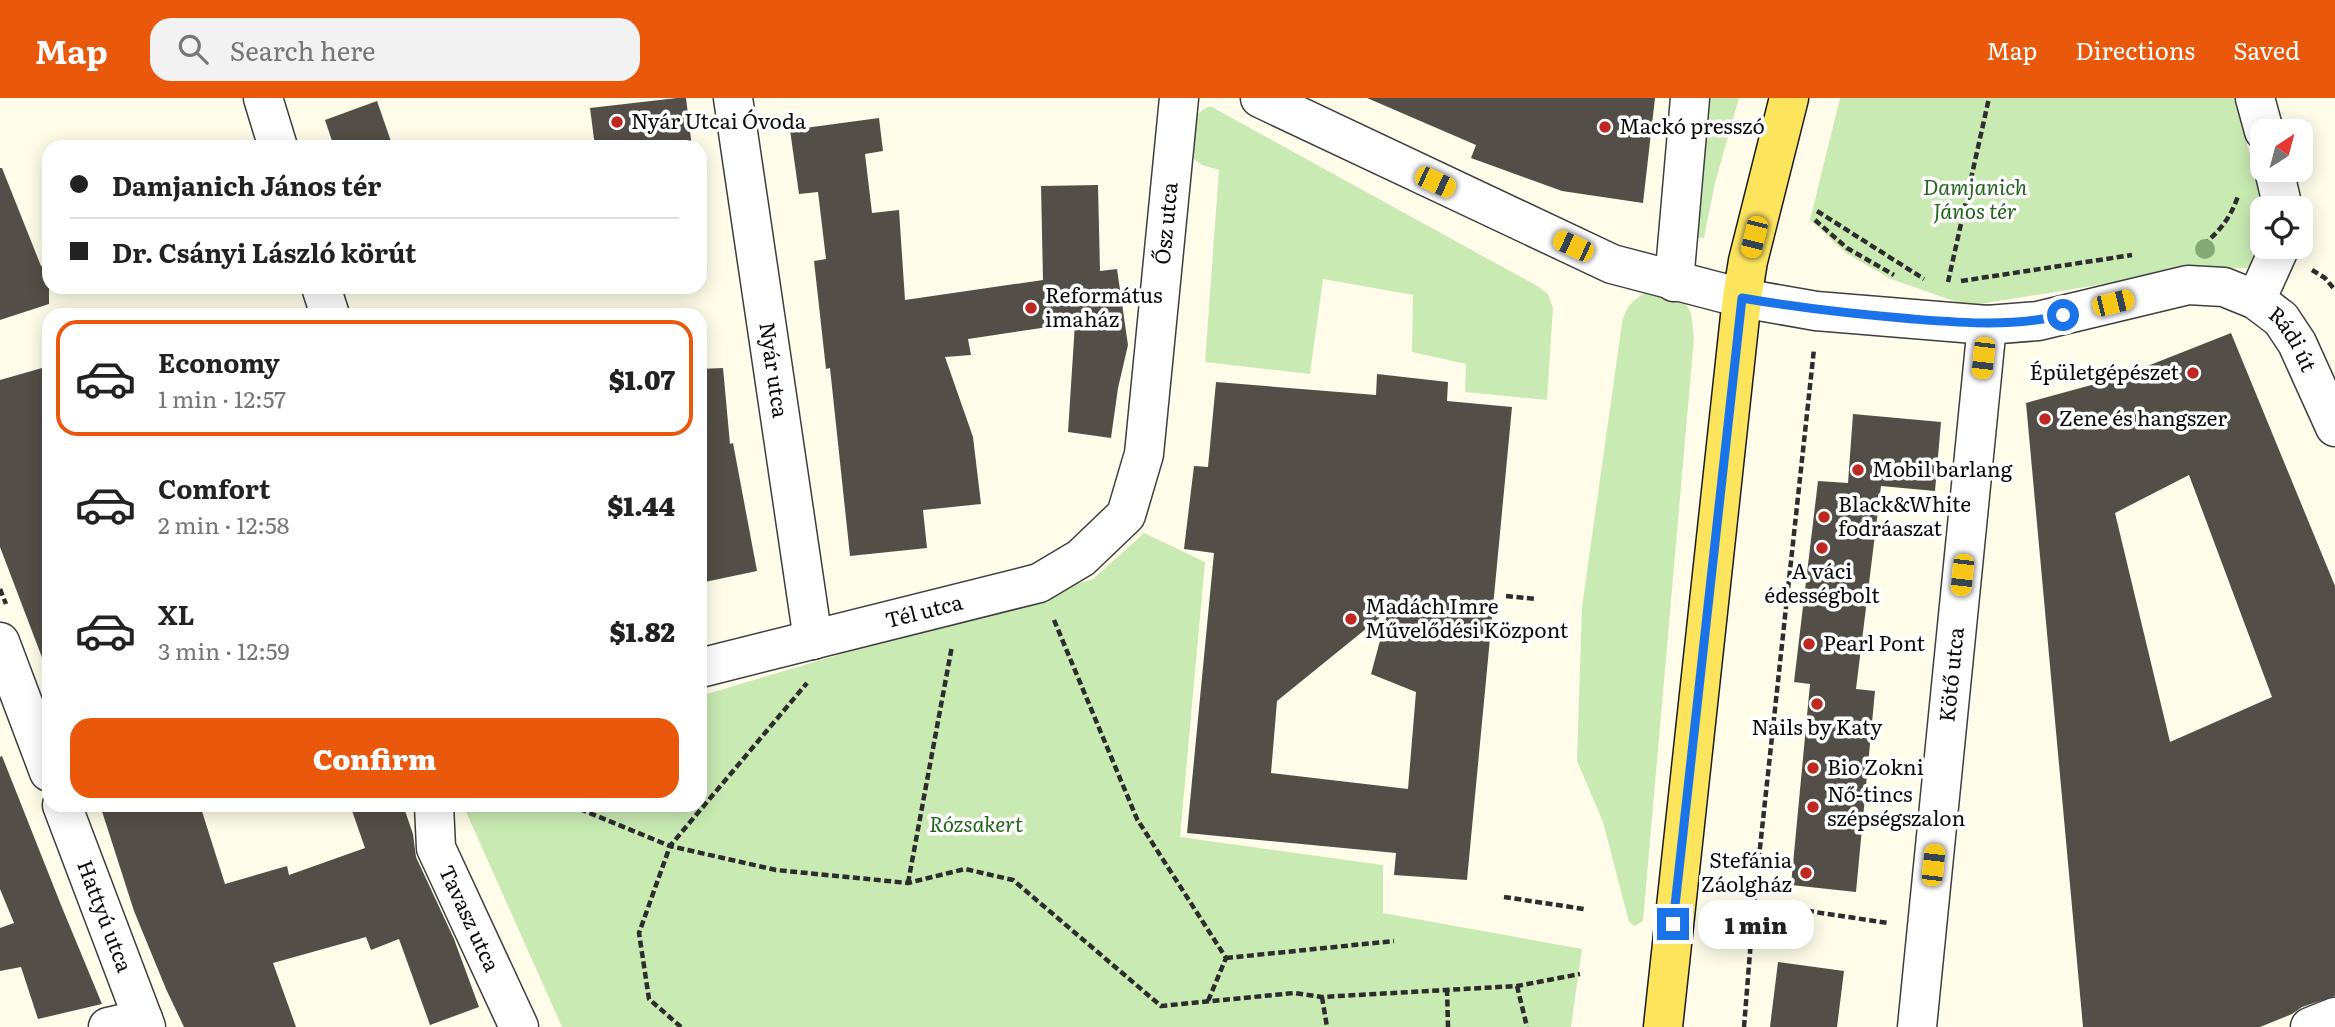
<!DOCTYPE html>
<meta charset="utf-8">
<style>
body{margin:0;font-family:Literata,serif;background:#f2f2f2;color:#222;height:100vh;display:flex;flex-direction:column;font-size:26px;white-space:nowrap}
*{box-sizing:border-box;margin:0}
p{font-size:23px;color:#767676}
.icon{flex:none;width:38px;height:38px;fill:none;stroke:currentColor;stroke-width:2;stroke-linecap:round;stroke-linejoin:round}
.map{position:relative;flex:1;overflow:hidden}
.drawer{position:absolute;left:42px;top:210px;width:665px;height:504px;display:flex;flex-direction:column;background:#fff;border-radius:21px;box-shadow:0 4px 18px #0003}
.drawer>*{flex:none}
.hud{position:absolute;left:42px;top:42px;width:665px;height:154px;border-radius:21px;box-shadow:0 4px 18px #0003;display:grid;align-content:center;height:154px;padding:0 28px;background:#fff}
.needle{width:46px;rotate:36deg}
.buttons{position:absolute;left:2250px;top:21px;display:grid;gap:14px}
.buttons a{display:grid;place-items:center;width:63px;height:63px;border-radius:14px;background:#fff;box-shadow:0 4px 18px #0003;font-size:35px}
.end{position:absolute;width:32px;height:32px;margin:-16px;border:9px solid #1a73e8;background:#fff;box-shadow:0 0 0 4px #fff}
.from{border-radius:50%}
.bubble{position:absolute;height:49px;border-radius:21px;background:#fff;box-shadow:0 4px 18px #0003;font-size:23px;font-weight:800;line-height:49px;text-align:center}
.car{position:absolute;width:21px;height:42px;margin:-21px -10px;border-radius:9px;box-shadow:0 0 5px 2px #0007;background:linear-gradient(#f5c518 24%,#345 0 40%,#f5c518 0 76%,#345 0 86%,#f5c518 0)}
.hud b{display:flex;align-items:center;gap:24px;height:66px;font-size:26px}
.hud b+b{border-top:2px solid #e0e0e0}
.hud i{width:18px;height:18px;background:#222}
ul{padding:12px 0 0;list-style:none}
li{display:flex;align-items:center;gap:21px;height:116px;margin:0 14px 10px;padding:0 14px;border:4px solid transparent;border-radius:21px}
li div{flex:1}
li b{display:block;font-size:26px}
li em{font-style:normal;font-weight:800}
li.current{border-color:#ea580c}
li>.icon{width:63px;height:63px;stroke-width:1.5}
.primary-button{display:flex;gap:14px;margin-top:auto;padding:14px 28px}
.primary-button a{flex:1;height:80px;border-radius:21px;background:#ea580c;color:#fff;font-size:28px;font-weight:800;line-height:80px;text-align:center}
header{display:flex;align-items:center;gap:42px;box-sizing:border-box;height:98px;padding:0 35px;background:#ea580c;color:#fff}
header strong{font-size:33px}
nav{display:flex;gap:38px;margin-inline-start:auto;font-size:24px}
.search{width:490px;height:63px;background:#f2f2f2;display:flex;align-items:center;gap:18px;box-sizing:border-box;padding:0 24px;border-radius:21px;color:#767676;font-size:26px}
.map>svg:first-child{display:block}
</style>
<header>
<strong>Map</strong>
<div class="search"><svg class="icon" aria-label="search" viewBox="0 0 24 24"><circle cx="10" cy="10" r="6"/><path d="M15 15l6 6"/></svg>Search here</div>
<nav><a>Map</a><a>Directions</a><a>Saved</a></nav>
</header>
<div class="map">
<svg width="2335" height="929" viewBox="0 0 2335 929">
<rect width="100%" height="100%" fill="#fffdea"/>
<!-- green -->
<g fill="#caeab3">
<path d="M 1705,0 L 1739,0 L 1715,85 L 1704,140 L 1689,139 Z"/>
<path d="M 1840,0 L 2234,0 L 2265,110 L 2263,110 L 2263,146 L 2258,170 L 2203,170 L 1968,208 L 1891,181 L 1847,156 L 1810,122 Z"/>
<path d="M 1210,8 L 1539,189 L 1548,196 L 1553,210 L 1547,302 L 1465,294 L 1466,266 L 1412,254 L 1413,197 L 1323,181 L 1310,276 L 1205,264 L 1219,72 L 1202,67 L 1190,58 C 1191,36 1187,18 1210,8 Z"/>
<path d="M 1649,192 L 1685,204 L 1691,215 L 1694,240 L 1643,823 L 1635,828 L 1629,824 L 1603,724 L 1577,663 L 1582,509 L 1622,225 C 1626,207 1634,202 1649,192 Z"/>
<path d="M 1144,435 L 1205,464 L 1180,739 L 1383,767 L 1383,815 L 1582,851 L 1571,929 L 562,929 L 463,707 L 700,707 L 700,598 L 1093,481 Z"/>
</g>
<!-- building -->
<g fill="#544e48" fill-rule="evenodd">
<path d="M 677,0 L 686,0 L 692,49 L 595,49 L 590,10 Z"/>
<path d="M 1367,0 L 1655,0 L 1643,105 L 1562,93 L 1471,60 L 1476,47 Z"/>
<path d="M 377,3 L 393,49 L 334,49 L 325,22 Z"/>
<path d="M 879,20 L 883,53 L 865,56 L 872,115 L 899,112 L 905,202 L 1043,182 L 1041,88 L 1098,87 L 1100,173 L 1117,171 L 1128,247 L 1118,290 L 1111,340 L 1068,334 L 1075,225 L 968,241 L 971,257 L 945,259 L 973,339 L 981,406 L 923,412 L 927,450 L 850,458 L 830,270 L 826,271 L 814,163 L 826,161 L 818,94 L 799,96 L 790,32 Z"/>
<path d="M 0,70 L 2,70 L 41,168 L 49,165 L 49,206 L 0,222 Z"/>
<path d="M 2231,235 L 2335,488 L 2335,898 L 2302,909 L 2292,916 L 2260,929 L 2083,929 L 2026,305 L 2117,280 ZM 2189,377 L 2272,599 L 2170,644 L 2115,415 Z"/>
<path d="M 49,268 L 49,570 L 46,570 L 0,449 L 0,282 Z"/>
<path d="M 723,270 L 730,346 L 733,345 L 757,473 L 700,485 L 700,271 Z"/>
<path d="M 1377,276 L 1448,284 L 1447,303 L 1512,309 L 1467,782 L 1394,777 L 1396,755 L 1187,735 L 1214,455 L 1184,451 L 1194,368 L 1208,369 L 1216,284 L 1376,297 ZM 1388,513 L 1371,576 L 1416,594 L 1408,691 L 1271,675 L 1277,603 Z"/>
<path d="M 1853,316 L 1941,324 L 1935,393 L 1881,388 L 1856,591 L 1875,593 L 1856,794 L 1791,787 L 1810,586 L 1794,584 L 1818,383 L 1848,385 Z"/>
<path d="M 2,658 L 61,807 L 102,906 L 38,921 L 21,869 L 0,873 L 0,830 L 14,825 L 0,791 L 0,659 Z"/>
<path d="M 100,707 L 200,707 L 225,786 L 287,768 L 289,777 L 365,750 L 350,707 L 403,707 L 413,736 L 416,759 L 454,841 L 479,909 L 430,927 L 399,841 L 371,852 L 366,839 L 273,865 L 296,929 L 184,929 L 166,891 L 134,813 Z"/>
<path d="M 1778,864 L 1844,873 L 1837,929 L 1770,929 Z"/>
</g>
<g fill="none" stroke-linecap="round" stroke-linejoin="round">
<defs>
<g id="minor">
<path d="M 263,0 L 278,49"/>
<path id="s1" d="M 733,0 L 813,542"/>
<path id="s2" d="M 1260,0 L 1612,166 L 1742,200 L 1816,213 L 1987,227 L 2038,223 L 2188,187 L 2224,189 L 2256,202 L 2281,221 L 2297,245 L 2335,329"/>
<path d="M 2255,0 L 2264,33"/>
<path d="M 2274,72 L 2283,110"/>
<path d="M 1674,184 L 1690,0"/>
<path d="M 321,189 L 330,217"/>
<path d="M 2256,202 L 2280,149"/>
<path d="M 0,544 L 49,674"/>
<path id="s3" d="M 700,570 L 1039,485 L 1081,460 L 1126,417 L 1144,356 L 1179,0"/>
<path id="s4" d="M 62,707 L 146,929"/>
<path id="s5" d="M 434,707 L 436,750 L 519,929"/>
<path d="M 108,929 L 143,921"/>
<path id="s6" d="M 1917,929 L 1987,227"/>
<path d="M 2310,929 L 2335,919"/>
</g>
<path id="major" d="M 1663,929 L 1742,200 L 1748,163 L 1789,0"/>
</defs>
<!-- minor casing -->
<use href="#minor" stroke="#3e3e3e" stroke-width="41"/>
<!-- major casing -->
<use href="#major" stroke="#1c1c1c" stroke-width="41"/>
<!-- path -->
<g stroke="#2d2d2d" stroke-width="4.5" stroke-dasharray="7 3.5" stroke-linecap="butt">
<path d="M 1817,113 L 1924,181"/>
<path d="M 1815,122 L 1847,150 L 1894,177"/>
<path d="M 2203,147 C 2220,133 2231,119 2238,98"/>
<path d="M 2312,172 L 2325,180 L 2335,192"/>
<path d="M 1961,183 L 2132,157"/>
<path d="M 1948,184 L 1989,0"/>
<path d="M 0,491 L 6,506"/>
<path d="M 1506,498 L 1537,501"/>
<path d="M 1054,522 L 1137,721 L 1226,860 L 1208,903"/>
<path d="M 570,707 L 670,748 L 776,772 L 908,785 L 965,771 L 1013,782 L 1161,908 L 1294,895 L 1322,899 L 1517,888 L 1580,876"/>
<path d="M 908,785 L 952,548"/>
<path d="M 1504,799 L 1584,811"/>
<path d="M 1755,805 L 1888,825"/>
<path d="M 1226,860 L 1394,843"/>
<path d="M 1517,888 L 1527,929"/>
<path d="M 1447,891 L 1448,929"/>
<path d="M 1322,899 L 1327,929"/>
<path d="M 681,929 L 649,901 L 639,835 L 670,748 L 807,585"/>
<path d="M 1744,929 L 1754,805 L 1814,251"/>
</g>
<!-- minor -->
<use href="#minor" stroke="#fff" stroke-width="38"/>
<!-- major -->
<use href="#major" stroke="#fce45d" stroke-width="38"/>
</g>
<!-- trees -->
<circle fill="#86a978" cx="2205" cy="151" r="10"/>
<g fill="none" stroke-linecap="round" stroke-linejoin="round">
<!-- route -->
<path stroke="#1a73e8" stroke-width="9" d="M 1673,826 L 1742,200 C 1800,210 1854,216 1913,221 C 1964,225 2013,229 2063,217"/>
</g>
<!-- markers -->
<g fill="#be2821" stroke="#fff" stroke-width="2.5">
<circle cx="617" cy="24" r="7"/>
<circle cx="1605" cy="29" r="7"/>
<circle cx="1031" cy="210" r="7"/>
<circle cx="2193" cy="275" r="7"/>
<circle cx="2045" cy="321" r="7"/>
<circle cx="1858" cy="372" r="7"/>
<circle cx="1824" cy="419" r="7"/>
<circle cx="1822" cy="450" r="7"/>
<circle cx="1351" cy="521" r="7"/>
<circle cx="1809" cy="546" r="7"/>
<circle cx="1817" cy="606" r="7"/>
<circle cx="1813" cy="670" r="7"/>
<circle cx="1813" cy="709" r="7"/>
<circle cx="1806" cy="775" r="7"/>
</g>
<g text-anchor="middle" stroke-width="7" stroke-linejoin="round" paint-order="stroke">
<!-- poi labels -->
<g font-size="21" fill="#0b0b0b" stroke="#fff" text-anchor="start">
<text x="631" y="31">Nyár Utcai Óvoda</text>
<text x="1619" y="36">Mackó presszó</text>
<text x="1045" y="205">Református<tspan x="1045" dy="24">imaház</tspan></text>
<text x="2179" y="282" text-anchor="end">Épületgépészet</text>
<text x="2059" y="328">Zene és hangszer</text>
<text x="1872" y="379">Mobil barlang</text>
<text x="1838" y="414">Black&amp;White<tspan x="1838" dy="24">fodráaszat</tspan></text>
<text x="1822" y="481" text-anchor="middle">A váci<tspan x="1822" dy="24">édességbolt</tspan></text>
<text x="1365" y="516">Madách Imre<tspan x="1365" dy="24">Művelődési Központ</tspan></text>
<text x="1823" y="553">Pearl Pont</text>
<text x="1817" y="637" text-anchor="middle">Nails by Katy</text>
<text x="1827" y="677">Bio Zokni</text>
<text x="1827" y="704">Nő-tincs<tspan x="1827" dy="24">szépségszalon</tspan></text>
<text x="1792" y="770" text-anchor="end">Stefánia<tspan x="1792" dy="24">Záolgház</tspan></text>
</g>
<!-- park labels -->
<g font-size="21" font-style="italic" fill="#23641b" stroke="#fff">
<text x="1975" y="97">Damjanich<tspan x="1975" dy="24">János tér</tspan></text>
<text x="976" y="734">Rózsakert</text>
</g>
<!-- street labels -->
<g font-size="21" fill="#0b0b0b" stroke="#fff">
<text dy="7" stroke="none"><textPath href="#s3" startOffset="756">Ősz utca</textPath></text>
<text dy="7" stroke="none"><textPath href="#s2" startOffset="1101">Rádi út</textPath></text>
<text dy="7" stroke="none"><textPath href="#s1" startOffset="275">Nyár utca</textPath></text>
<text dy="7" stroke="none"><textPath href="#s3" startOffset="231">Tél utca</textPath></text>
<text dy="7" stroke="none"><textPath href="#s6" startOffset="354">Kötő utca</textPath></text>
<text dy="7" stroke="none"><textPath href="#s4" startOffset="119">Hattyú utca</textPath></text>
<text dy="7" stroke="none"><textPath href="#s5" startOffset="121">Tavasz utca</textPath></text>
</g>
</g>
</svg>
<div class="buttons">
<a><svg class="needle" viewBox="-14 -14 28 28"><path d="M0-13l5 13h-10z" fill="#e53935"/><path d="M0 13l5-13h-10z" fill="#767676"/></svg></a>
<a><svg class="icon" aria-label="locate" viewBox="0 0 24 24"><circle cx="12" cy="12" r="6"/><path d="M12 2v4M12 18v4M2 12h4M18 12h4"/></svg></a>
</div>
<i class="end from" style="left:2063px;top:217px"></i>
<i class="end" style="left:1673px;top:826px"></i>
<div class="bubble" style="left:1698px;top:802px;width:116px">1 min</div>
<i class="car" style="left:1435px;top:84px;rotate:115deg"></i>
<i class="car" style="left:1754px;top:139px;rotate:194deg"></i>
<i class="car" style="left:1573px;top:148px;rotate:295deg"></i>
<i class="car" style="left:2113px;top:205px;rotate:76deg"></i>
<i class="car" style="left:1983px;top:260px;rotate:186deg"></i>
<i class="car" style="left:1962px;top:477px;rotate:186deg"></i>
<i class="car" style="left:1933px;top:767px;rotate:6deg"></i>
<div class="hud">
<b><i class="from"></i>Damjanich János tér</b>
<b><i></i>Dr. Csányi László körút</b>
</div>
<section class="drawer">
<ul>
<li class="current"><svg class="icon" aria-label="car" viewBox="0 0 24 24"><path d="M5 17H2v-5l4-1 3-4h7l3 4 3 1v5h-3M9 17h6M6 11h13"/><circle cx="7" cy="17" r="2"/><circle cx="17" cy="17" r="2"/></svg><div><b>Economy</b><p>1 min · 12:57</p></div><em>$1.07</em></li>
<li><svg class="icon" aria-label="car" viewBox="0 0 24 24"><path d="M5 17H2v-5l4-1 3-4h7l3 4 3 1v5h-3M9 17h6M6 11h13"/><circle cx="7" cy="17" r="2"/><circle cx="17" cy="17" r="2"/></svg><div><b>Comfort</b><p>2 min · 12:58</p></div><em>$1.44</em></li>
<li><svg class="icon" aria-label="car" viewBox="0 0 24 24"><path d="M5 17H2v-5l4-1 3-4h7l3 4 3 1v5h-3M9 17h6M6 11h13"/><circle cx="7" cy="17" r="2"/><circle cx="17" cy="17" r="2"/></svg><div><b>XL</b><p>3 min · 12:59</p></div><em>$1.82</em></li>
</ul>
<div class="primary-button"><a>Confirm</a></div>
</section>
</div>
